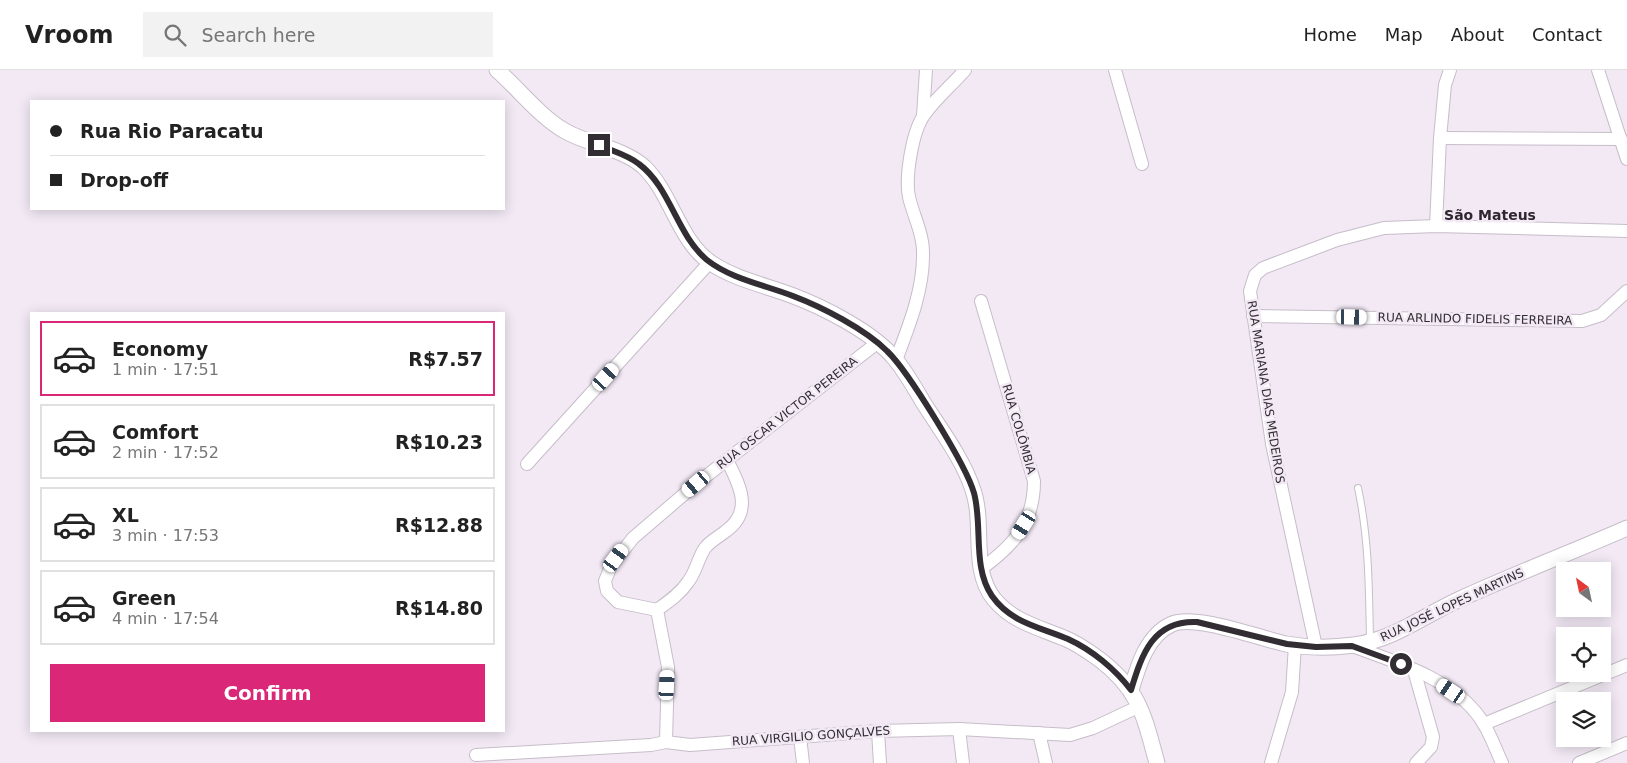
<!DOCTYPE html>
<meta charset="utf-8">
<style>
body{margin:0;font-family:"DejaVu Sans",sans-serif;background:#f2f2f2;color:#222;height:100vh;display:flex;flex-direction:column;font-size:19px;white-space:nowrap}
*{box-sizing:border-box;margin:0}
p{font-size:16px;color:#767676}
.icon{flex:none;width:28px;height:28px;fill:none;stroke:currentColor;stroke-width:2;stroke-linecap:round;stroke-linejoin:round}
.map{position:relative;flex:1;overflow:hidden}
.details{position:absolute;left:30px;top:242px;width:475px;height:420px;display:flex;flex-direction:column;background:#fff;border-radius:0px;box-shadow:0 2px 12px #0003}
.details>*{flex:none}
.top-card{position:absolute;left:30px;top:30px;width:475px;height:110px;border-radius:0px;box-shadow:0 2px 12px #0003;display:grid;align-content:center;height:110px;padding:0 20px;background:#fff}
.needle{width:32px;rotate:327deg}
.fabs{position:absolute;left:1556px;top:492px;display:grid;gap:10px}
.fabs a{display:grid;place-items:center;width:55px;height:55px;border-radius:0px;background:#fff;box-shadow:0 2px 12px #0003;font-size:25px}
.end{position:absolute;width:22px;height:22px;margin:-11px;border:6px solid #312d32;background:#fff;box-shadow:0 0 0 2px #fff}
.from{border-radius:50%}
.car{position:absolute;width:15px;height:30px;margin:-15px -8px;border-radius:6px;box-shadow:0 0 4px 1px #0007;background:linear-gradient(#fff 24%,#345 0 40%,#fff 0 76%,#345 0 86%,#fff 0)}
.top-card b{display:flex;align-items:center;gap:18px;height:48px;font-size:19px}
.top-card b+b{border-top:1px solid #e0e0e0}
.top-card i{width:12px;height:12px;background:#222}
ul{padding:9px 0 0;list-style:none}
li{display:flex;align-items:center;gap:15px;height:75px;margin:0 10px 8px;padding:0 10px;border:2px solid #e0e0e0;border-radius:0px}
li div{flex:1}
li b{display:block;font-size:19px}
li em{font-style:normal;font-weight:800}
li.on{border-color:#db2777}
li>.icon{width:45px;height:45px;stroke-width:1.5}
.cta{display:flex;gap:10px;margin-top:auto;padding:10px 20px}
.cta a{flex:1;height:58px;border-radius:0px;background:#db2777;color:#fff;font-size:20px;font-weight:800;line-height:58px;text-align:center}
header{display:flex;align-items:center;gap:30px;box-sizing:border-box;height:70px;padding:0 25px;background:#fff;border-bottom:1px solid #e0e0e0}
header strong{font-size:24px}
nav{display:flex;gap:28px;margin-inline-start:auto;font-size:18px}
.search{width:350px;height:45px;background:#f2f2f2;display:flex;align-items:center;gap:12px;box-sizing:border-box;padding:0 18px;border-radius:0px;color:#767676;font-size:19px}
.map>svg:first-child{display:block}
</style>
<header>
<strong>Vroom</strong>
<div class="search"><svg class="icon" aria-label="search" viewBox="0 0 24 24"><circle cx="10" cy="10" r="6"/><path d="M15 15l6 6"/></svg>Search here</div>
<nav><a>Home</a><a>Map</a><a>About</a><a>Contact</a></nav>
</header>
<div class="map">
<svg width="1627" height="693" viewBox="0 0 1627 693">
<rect width="100%" height="100%" fill="#f2e9f5"/>
<g fill="none" stroke-linecap="round" stroke-linejoin="round">
<defs>
<path id="service" d="M 1358,418 C 1369,469 1369,519 1370,571"/>
<g id="minor">
<path d="M 1115,0 L 1142,94"/>
<path d="M 1598,0 L 1627,89"/>
<path d="M 923,46 L 926,0"/>
<path d="M 1440,68 L 1621,69"/>
<path d="M 1436,156 L 1440,68 L 1445,15 L 1450,0"/>
<path d="M 981,231 L 1034,411 C 1034,453 1014,475 981,499"/>
<path d="M 1253,246 L 1582,251 L 1601,245 L 1627,221"/>
<path d="M 896,290 C 908,258 923,222 923,186 C 924,165 914,148 909,127 C 905,108 912,62 924,45 C 935,29 952,15 965,0"/>
<path d="M 527,394 L 710,192"/>
<path d="M 657,540 L 618,532 L 607,521 L 605,511 L 611,496 L 633,468 L 696,414 L 877,273"/>
<path d="M 1352,576 C 1395,592 1452,608 1480,648 C 1490,662 1495,678 1502,693"/>
<path d="M 1316,577 L 1272,374 L 1250,221 L 1255,205 L 1263,198 L 1337,170 L 1384,158 L 1436,156 L 1627,161"/>
<path d="M 1414,600 L 1433,667 L 1431,677 L 1416,693"/>
<path d="M 1484,654 L 1627,595"/>
<path d="M 959,659 L 963,693"/>
<path d="M 878,661 L 880,693"/>
<path d="M 1039,663 L 1046,693"/>
<path d="M 800,667 L 803,693"/>
<path d="M 666,672 L 668,597 L 657,540 C 668,532 680,524 688,512 C 696,502 698,488 705,478 C 710,471 720,466 726,461 C 754,441 739,414 727,390"/>
<path d="M 476,685 L 651,675 L 666,672 L 690,675 L 878,661 L 959,659 L 1070,665 L 1093,658 L 1140,636"/>
<path d="M 1271,693 L 1292,622 L 1295,575"/>
<path d="M 1579,693 L 1627,673"/>
</g>
<g id="tertiary">
<path d="M 497,0 C 519,19 539,46 565,61 C 589,75 623,78 644,97 C 672,124 678,170 711,193 C 735,209 764,215 791,225 C 823,237 873,262 895,289 C 906,302 914,317 923,332 C 940,359 963,389 973,420 C 985,455 970,499 994,529 C 1013,552 1038,557 1064,568 C 1077,573 1088,581 1099,589 C 1140,620 1144,646 1157,693"/>
<path d="M 1131,620 C 1138,596 1147,565 1172,554 C 1195,544 1259,568 1286,574 C 1308,578 1331,578 1354,575 C 1393,570 1425,545 1460,529 C 1515,504 1572,482 1627,458"/>
</g>
</defs>
<!-- service casing -->
<use href="#service" stroke="#c6bdc9" stroke-width="8"/>
<!-- minor casing -->
<use href="#minor" stroke="#c6bdc9" stroke-width="14"/>
<!-- tertiary casing -->
<use href="#tertiary" stroke="#c6bdc9" stroke-width="17"/>
<!-- service -->
<use href="#service" stroke="#fff" stroke-width="6"/>
<!-- minor -->
<use href="#minor" stroke="#fff" stroke-width="12"/>
<!-- tertiary -->
<use href="#tertiary" stroke="#fff" stroke-width="15"/>
</g>
<g fill="none" stroke-linecap="round" stroke-linejoin="round">
<!-- route -->
<path stroke="#312d32" stroke-width="6" d="M 599,75 C 612,81 628,85 639,94 C 671,118 676,164 707,190 C 731,209 765,215 793,226 C 822,237 865,259 887,281 C 908,301 966,395 974,423 C 983,456 972,497 992,526 C 1011,553 1040,557 1068,569 C 1092,580 1115,599 1131,620 C 1142,584 1153,550 1197,552 L 1287,574 L 1316,577 L 1352,576 L 1401,594"/>
</g>
<g text-anchor="middle" stroke-width="5" stroke-linejoin="round" paint-order="stroke">
<!-- street labels -->
<g font-size="12" fill="#312d32" stroke="#f2e9f5">
<text transform="translate(1475 249) rotate(1)" y="4">RUA ARLINDO FIDELIS FERREIRA</text>
<text transform="translate(1266 322) rotate(81)" y="4">RUA MARIANA DIAS MEDEIROS</text>
<text transform="translate(787 343) rotate(-38)" y="4">RUA OSCAR VICTOR PEREIRA</text>
<text transform="translate(1019 359) rotate(74)" y="4">RUA COLÔMBIA</text>
<text transform="translate(1452 535) rotate(-25)" y="4">RUA JOSÉ LOPES MARTINS</text>
<text transform="translate(811 666) rotate(-4)" y="4">RUA VIRGILIO GONÇALVES</text>
</g>
<!-- neighbourhood labels -->
<g font-size="14" font-weight="bold" fill="#2e2730" stroke="#f2e9f5">
<text x="1490" y="150">São Mateus</text>
</g>
</g>
</svg>
<div class="fabs">
<a><svg class="needle" viewBox="-14 -14 28 28"><path d="M0-13l5 13h-10z" fill="#e53935"/><path d="M0 13l5-13h-10z" fill="#767676"/></svg></a>
<a><svg class="icon" aria-label="locate" viewBox="0 0 24 24"><circle cx="12" cy="12" r="6"/><path d="M12 2v4M12 18v4M2 12h4M18 12h4"/></svg></a>
<a><svg class="icon" aria-label="layers" viewBox="0 0 24 24"><path d="M12 4l9 5-9 5-9-5zM3 14l9 5 9-5"/></svg></a>
</div>
<i class="end from" style="left:1401px;top:594px"></i>
<i class="end" style="left:599px;top:75px"></i>
<i class="car" style="left:1352px;top:247px;rotate:91deg"></i>
<i class="car" style="left:606px;top:307px;rotate:42deg"></i>
<i class="car" style="left:696px;top:414px;rotate:230deg"></i>
<i class="car" style="left:1024px;top:455px;rotate:212deg"></i>
<i class="car" style="left:616px;top:488px;rotate:36deg"></i>
<i class="car" style="left:667px;top:615px;rotate:3deg"></i>
<i class="car" style="left:1451px;top:621px;rotate:304deg"></i>
<div class="top-card">
<b><i class="from"></i>Rua Rio Paracatu</b>
<b><i></i>Drop-off</b>
</div>
<section class="details">
<ul>
<li class="on"><svg class="icon" aria-label="car" viewBox="0 0 24 24"><path d="M5 17H2v-5l4-1 3-4h7l3 4 3 1v5h-3M9 17h6M6 11h13"/><circle cx="7" cy="17" r="2"/><circle cx="17" cy="17" r="2"/></svg><div><b>Economy</b><p>1 min · 17:51</p></div><em>R$7.57</em></li>
<li><svg class="icon" aria-label="car" viewBox="0 0 24 24"><path d="M5 17H2v-5l4-1 3-4h7l3 4 3 1v5h-3M9 17h6M6 11h13"/><circle cx="7" cy="17" r="2"/><circle cx="17" cy="17" r="2"/></svg><div><b>Comfort</b><p>2 min · 17:52</p></div><em>R$10.23</em></li>
<li><svg class="icon" aria-label="car" viewBox="0 0 24 24"><path d="M5 17H2v-5l4-1 3-4h7l3 4 3 1v5h-3M9 17h6M6 11h13"/><circle cx="7" cy="17" r="2"/><circle cx="17" cy="17" r="2"/></svg><div><b>XL</b><p>3 min · 17:53</p></div><em>R$12.88</em></li>
<li><svg class="icon" aria-label="car" viewBox="0 0 24 24"><path d="M5 17H2v-5l4-1 3-4h7l3 4 3 1v5h-3M9 17h6M6 11h13"/><circle cx="7" cy="17" r="2"/><circle cx="17" cy="17" r="2"/></svg><div><b>Green</b><p>4 min · 17:54</p></div><em>R$14.80</em></li>
</ul>
<div class="cta"><a>Confirm</a></div>
</section>
</div>
